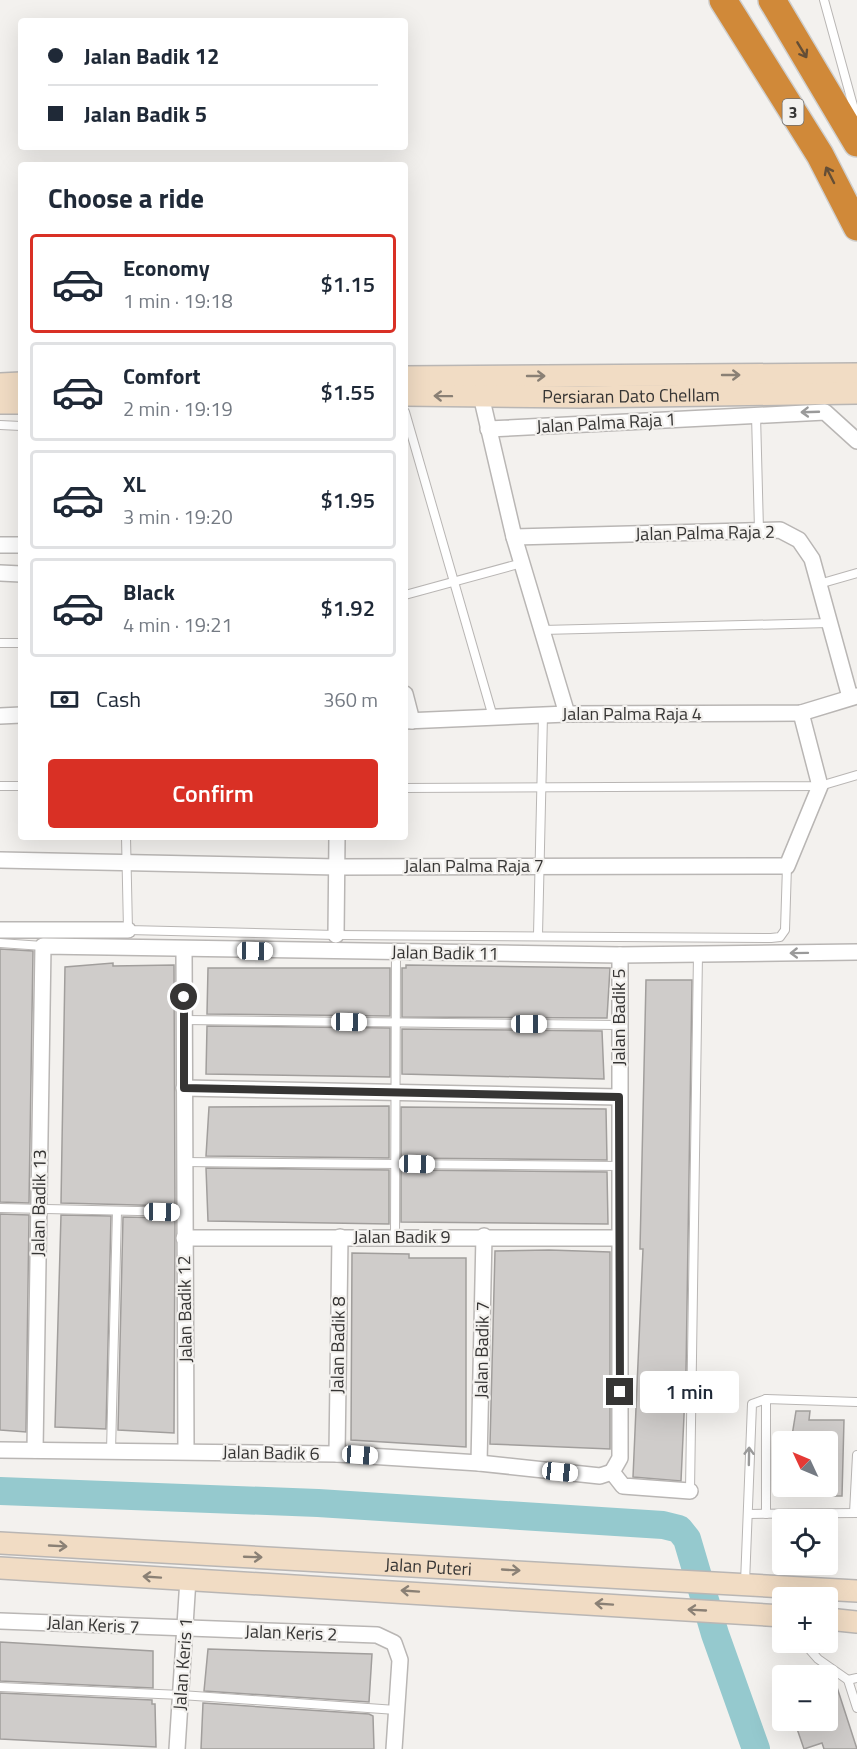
<!DOCTYPE html>
<meta charset="utf-8">
<style>
body{margin:0;font-family:"Titillium Web",sans-serif;background:#f6f6f7;color:#1f2937;height:100vh;display:flex;flex-direction:column;font-size:22px;white-space:nowrap}
*{box-sizing:border-box;margin:0}
p{font-size:20px;color:#747a83}
.icon{flex:none;width:33px;height:33px;fill:none;stroke:currentColor;stroke-width:2;stroke-linecap:round;stroke-linejoin:round}
.map{position:relative;flex:1;overflow:hidden}
.sheet{position:absolute;left:18px;top:162px;width:390px;height:678px;display:flex;flex-direction:column;background:#fff;border-radius:6px;box-shadow:0 6px 24px #0002}
.sheet>*{flex:none}
.guide{position:absolute;left:18px;top:18px;width:390px;height:132px;border-radius:6px;box-shadow:0 6px 24px #0002;display:grid;align-content:center;height:132px;padding:0 30px;background:#fff}
.needle{width:39px;rotate:314deg}
.controls{position:absolute;left:772px;top:1431px;display:grid;gap:12px}
.controls a{display:grid;place-items:center;width:66px;height:66px;border-radius:6px;background:#fff;box-shadow:0 6px 24px #0002;font-size:30px}
.end{position:absolute;width:27px;height:27px;margin:-14px;border:8px solid #363534;background:#fff;box-shadow:0 0 0 3px #fff}
.from{border-radius:50%}
.bubble{position:absolute;height:42px;border-radius:6px;background:#fff;box-shadow:0 6px 24px #0002;font-size:20px;font-weight:600;line-height:42px;text-align:center}
.car{position:absolute;width:18px;height:36px;margin:-18px -9px;border-radius:8px;box-shadow:0 0 4px 2px #0007;background:linear-gradient(#fff 24%,#345 0 40%,#fff 0 76%,#345 0 86%,#fff 0)}
.guide b{display:flex;align-items:center;gap:21px;height:57px;font-size:22px}
.guide b+b{border-top:2px solid #e0e1e3}
.guide i{width:15px;height:15px;background:#1f2937}
ul{padding:0;list-style:none}
li{display:flex;align-items:center;gap:18px;height:99px;margin:0 12px 9px;padding:0 18px;border:3px solid #e0e1e3;border-radius:6px}
li div{flex:1}
li b{display:block;font-size:22px}
li em{font-style:normal;font-weight:600}
li.on{border-color:#d93025}
li>.icon{width:54px;height:54px;stroke-width:1.5}
h2{padding:0 30px;font-size:27px;line-height:72px}
.pay{display:flex;align-items:center;gap:15px;height:66px;padding:0 30px;font-size:22px}
.pay p{margin-inline-start:auto}
.primary-button{display:flex;gap:12px;margin-top:auto;padding:12px 30px}
.primary-button a{flex:1;height:69px;border-radius:6px;background:#d93025;color:#fff;font-size:24px;font-weight:600;line-height:69px;text-align:center}
.map>svg:first-child{display:block}
</style>
<div class="map">
<svg width="857" height="1749" viewBox="0 0 857 1749">
<rect width="100%" height="100%" fill="#f3f1ee"/>
<g fill="none" stroke-linecap="round" stroke-linejoin="round">
<!-- river -->
<path stroke="#95c9ce" stroke-width="28" d="M 0,1491 L 318,1503 L 663,1525 L 679,1529 L 687,1539 L 715,1634 L 756,1749"/>
</g>
<!-- building -->
<g fill="#cfccca" stroke="#a19e9c" stroke-width="1.5">
<path d="M 0,949 L 33,951 L 29,1203 L 0,1202 Z"/>
<path d="M 113,963 L 113,966 L 174,965 L 175,1206 L 61,1203 L 65,967 Z"/>
<path d="M 406,965 L 610,968 L 607,1018 L 402,1017 L 402,968 L 406,968 Z"/>
<path d="M 208,968 L 390,968 L 390,1016 L 207,1014 Z"/>
<path d="M 646,980 L 692,980 L 686,1372 L 681,1481 L 633,1477 L 643,1249 L 640,1249 Z"/>
<path d="M 207,1026 L 390,1028 L 390,1077 L 206,1074 Z"/>
<path d="M 402,1029 L 602,1031 L 604,1079 L 402,1074 Z"/>
<path d="M 389,1106 L 389,1158 L 206,1156 L 209,1107 Z"/>
<path d="M 401,1107 L 606,1109 L 607,1160 L 401,1158 Z"/>
<path d="M 206,1168 L 389,1170 L 389,1224 L 208,1221 Z"/>
<path d="M 401,1170 L 607,1172 L 608,1224 L 401,1222 Z"/>
<path d="M 0,1214 L 29,1215 L 26,1432 L 0,1430 Z"/>
<path d="M 61,1215 L 111,1216 L 106,1429 L 55,1427 Z"/>
<path d="M 123,1217 L 175,1218 L 174,1433 L 118,1430 Z"/>
<path d="M 549,1250 L 610,1252 L 610,1449 L 490,1444 L 495,1251 Z"/>
<path d="M 352,1253 L 409,1254 L 409,1258 L 466,1258 L 466,1447 L 351,1440 Z"/>
<path d="M 796,1411 L 810,1411 L 809,1420 L 844,1420 L 842,1496 L 828,1496 L 828,1442 L 791,1442 Z"/>
<path d="M 0,1642 L 153,1651 L 153,1688 L 0,1681 Z"/>
<path d="M 208,1649 L 372,1654 L 369,1702 L 204,1691 Z"/>
<path d="M 828,1673 L 834,1678 L 857,1749 L 824,1749 L 822,1743 L 804,1749 L 794,1720 L 828,1720 Z"/>
<path d="M 0,1693 L 152,1700 L 152,1704 L 155,1704 L 156,1747 L 0,1739 Z"/>
<path d="M 203,1703 L 369,1714 L 373,1716 L 374,1749 L 201,1749 Z"/>
</g>
<g fill="none" stroke-linecap="round" stroke-linejoin="round">
<defs>
<g id="lane">
<path d="M 824,0 L 857,120"/>
<path d="M 405,412 L 493,717"/>
<path d="M 756,415 L 759,530"/>
<path d="M 0,425 L 21,426"/>
<path d="M 819,584 L 857,573"/>
<path d="M 405,595 L 522,563"/>
<path d="M 542,630 L 829,623"/>
<path d="M 0,643 L 21,643"/>
<path d="M 0,786 L 21,786"/>
<path d="M 405,788 L 820,786 L 857,775"/>
<path d="M 126,837 L 128,930 L 336,935 L 771,938 L 780,937 L 785,930 L 787,866"/>
<path d="M 538,935 L 543,715"/>
<path d="M 0,943 L 43,946"/>
<path d="M 184,1020 L 618,1025"/>
<path d="M 184,1162 L 619,1166"/>
<path d="M 0,1208 L 184,1212"/>
<path d="M 395,1237 L 396,952"/>
<path d="M 111,1451 L 117,1211"/>
<path d="M 690,1491 L 698,954"/>
<path d="M 854,1513 L 857,1455"/>
<path d="M 748,1514 L 857,1513"/>
<path d="M 766,1514 L 766,1399"/>
<path d="M 745,1583 L 752,1404 L 766,1399 L 857,1402"/>
<path d="M 803,1642 L 818,1659 L 848,1680 L 857,1708"/>
<path d="M 848,1680 L 857,1678"/>
<path d="M 0,1687 L 181,1695 L 396,1710"/>
</g>
<g id="street">
<path d="M 479,387 L 514,537 L 567,714"/>
<path d="M 488,429 L 825,412 L 857,441"/>
<path d="M 514,537 L 780,530 L 799,540 L 812,559 L 850,697"/>
<path d="M 0,545 L 21,545"/>
<path d="M 0,573 L 21,574"/>
<path d="M 405,694 L 412,721"/>
<path d="M 0,716 L 21,715"/>
<path d="M 405,721 L 567,714 L 801,713 L 857,696"/>
<path d="M 0,860 L 337,867 L 787,866 L 820,786 L 801,713"/>
<path d="M 0,930 L 128,930"/>
<path d="M 336,935 L 337,837"/>
<path d="M 184,950 L 186,1451"/>
<path d="M 184,1088 L 619,1097"/>
<path d="M 184,1238 L 619,1238"/>
<path d="M 0,1450 L 337,1454 L 479,1463 L 600,1476 L 612,1472"/>
<path d="M 35,1450 L 43,946 L 620,955 L 857,952"/>
<path d="M 337,1454 L 340,1237"/>
<path d="M 479,1463 L 484,1236"/>
<path d="M 612,1472 L 620,1458 L 620,955"/>
<path d="M 612,1472 L 623,1486 L 690,1491"/>
<path d="M 0,1621 L 377,1635 L 394,1643 L 400,1660 L 394,1749"/>
<path d="M 177,1749 L 188,1579"/>
</g>
<g id="secondary">
<path d="M 405,377 L 857,374"/>
<path d="M 0,384 L 21,383"/>
<path id="s1" d="M 405,395 L 581,397 L 857,393"/>
<path d="M 0,403 L 21,403"/>
<path id="s2" d="M 0,1543 L 857,1591"/>
<path d="M 0,1568 L 783,1616"/>
<path d="M 828,1619 L 857,1622"/>
</g>
<g id="highway">
<path d="M 723,0 L 820,155 L 857,227"/>
<path d="M 772,0 L 857,143"/>
</g>
</defs>
<!-- lane casing -->
<use href="#lane" stroke="#b9b6b4" stroke-width="10"/>
<!-- street casing -->
<use href="#street" stroke="#b9b6b4" stroke-width="18"/>
<!-- secondary casing -->
<use href="#secondary" stroke="#b9b6b4" stroke-width="24"/>
<!-- highway casing -->
<use href="#highway" stroke="#cfcfce" stroke-width="30"/>
<!-- lane -->
<use href="#lane" stroke="#fff" stroke-width="8"/>
<!-- street -->
<use href="#street" stroke="#fff" stroke-width="15"/>
<!-- secondary -->
<use href="#secondary" stroke="#f1dcc4" stroke-width="21"/>
<!-- highway -->
<use href="#highway" stroke="#d08939" stroke-width="27"/>
</g>
<!-- one-way arrows -->
<defs><path id="oneway-shaft" d="M-6 0H5M1.5-3L5.5 0L1.5 3" fill="none" stroke-width="1.6" stroke-linecap="round" stroke-linejoin="round" transform="scale(1.5)"/></defs>
<g stroke="#644e36">
<use href="#oneway-shaft" transform="translate(802 50) rotate(59)"/>
<use href="#oneway-shaft" transform="translate(830 175) rotate(-117)"/>
</g>
<g stroke="#8a8075">
<use href="#oneway-shaft" transform="translate(731 375)"/>
<use href="#oneway-shaft" transform="translate(536 376)"/>
<use href="#oneway-shaft" transform="translate(443 396) rotate(-179)"/>
<use href="#oneway-shaft" transform="translate(58 1546) rotate(3)"/>
<use href="#oneway-shaft" transform="translate(253 1557) rotate(2)"/>
<use href="#oneway-shaft" transform="translate(511 1570) rotate(3)"/>
<use href="#oneway-shaft" transform="translate(152 1577) rotate(-176)"/>
<use href="#oneway-shaft" transform="translate(410 1591) rotate(-176)"/>
<use href="#oneway-shaft" transform="translate(604 1604) rotate(-176)"/>
<use href="#oneway-shaft" transform="translate(697 1610) rotate(-177)"/>
</g>
<g stroke="#9a9a9a">
<use href="#oneway-shaft" transform="translate(810 412) rotate(178)"/>
<use href="#oneway-shaft" transform="translate(799 953) rotate(179)"/>
<use href="#oneway-shaft" transform="translate(749 1456) rotate(-89)"/>
</g>
<g fill="none" stroke-linecap="round" stroke-linejoin="round">
<!-- route -->
<path stroke="#363534" stroke-width="8" d="M 184,997 L 184,1088 L 619,1097 L 620,1392"/>
</g>
<g text-anchor="middle" stroke-width="4.5" stroke-linejoin="round" paint-order="stroke">
<!-- shield labels -->
<rect fill="#f3f1ee" stroke="#6f6d6c" stroke-width="1.5" x="782.5" y="99" width="21" height="26" rx="4.5"/>
<g font-size="16" font-weight="bold" fill="#363534">
<text x="793" y="118">3</text>
</g>
<!-- street labels -->
<g font-size="18" fill="#363534" stroke="#f3f1ee">
<text dy="6" stroke="none"><textPath href="#s1" startOffset="226">Persiaran Dato Chellam</textPath></text>
<text transform="translate(606 423) rotate(-3)" y="6">Jalan Palma Raja 1</text>
<text transform="translate(705 533) rotate(-1)" y="6">Jalan Palma Raja 2</text>
<text x="632" y="720">Jalan Palma Raja 4</text>
<text x="474" y="872">Jalan Palma Raja 7</text>
<text transform="translate(445 953) rotate(1)" y="6">Jalan Badik 11</text>
<text transform="translate(619 1017) rotate(-90)" y="6">Jalan Badik 5</text>
<text transform="translate(39 1203) rotate(-89)" y="6">Jalan Badik 13</text>
<text x="402" y="1243">Jalan Badik 9</text>
<text transform="translate(185 1309) rotate(-91)" y="6">Jalan Badik 12</text>
<text transform="translate(338 1345) rotate(-89)" y="6">Jalan Badik 8</text>
<text transform="translate(482 1350) rotate(-89)" y="6">Jalan Badik 7</text>
<text transform="translate(271 1453) rotate(1)" y="6">Jalan Badik 6</text>
<text dy="6" stroke="none"><textPath href="#s2" startOffset="429">Jalan Puteri</textPath></text>
<text transform="translate(93 1625) rotate(3)" y="6">Jalan Keris 7</text>
<text transform="translate(291 1633) rotate(2)" y="6">Jalan Keris 2</text>
<text transform="translate(183 1664) rotate(-86)" y="6">Jalan Keris 1</text>
</g>
</g>
</svg>
<div class="controls">
<a><svg class="needle" viewBox="-14 -14 28 28"><path d="M0-13l5 13h-10z" fill="#e53935"/><path d="M0 13l5-13h-10z" fill="#747a83"/></svg></a>
<a><svg class="icon" aria-label="locate" viewBox="0 0 24 24"><circle cx="12" cy="12" r="6"/><path d="M12 2v4M12 18v4M2 12h4M18 12h4"/></svg></a>
<a>+</a>
<a>−</a>
</div>
<i class="end from" style="left:184px;top:997px"></i>
<i class="end" style="left:620px;top:1392px"></i>
<div class="bubble" style="left:640px;top:1371px;width:99px">1 min</div>
<i class="car" style="left:255px;top:951px;rotate:91deg"></i>
<i class="car" style="left:349px;top:1022px;rotate:91deg"></i>
<i class="car" style="left:529px;top:1024px;rotate:90deg"></i>
<i class="car" style="left:417px;top:1164px;rotate:91deg"></i>
<i class="car" style="left:162px;top:1212px;rotate:91deg"></i>
<i class="car" style="left:360px;top:1455px;rotate:94deg"></i>
<i class="car" style="left:560px;top:1472px;rotate:96deg"></i>
<div class="guide">
<b><i class="from"></i>Jalan Badik 12</b>
<b><i></i>Jalan Badik 5</b>
</div>
<section class="sheet">
<h2>Choose a ride</h2>
<ul>
<li class="on"><svg class="icon" aria-label="car" viewBox="0 0 24 24"><path d="M5 17H2v-5l4-1 3-4h7l3 4 3 1v5h-3M9 17h6M6 11h13"/><circle cx="7" cy="17" r="2"/><circle cx="17" cy="17" r="2"/></svg><div><b>Economy</b><p>1 min · 19:18</p></div><em>$1.15</em></li>
<li><svg class="icon" aria-label="car" viewBox="0 0 24 24"><path d="M5 17H2v-5l4-1 3-4h7l3 4 3 1v5h-3M9 17h6M6 11h13"/><circle cx="7" cy="17" r="2"/><circle cx="17" cy="17" r="2"/></svg><div><b>Comfort</b><p>2 min · 19:19</p></div><em>$1.55</em></li>
<li><svg class="icon" aria-label="car" viewBox="0 0 24 24"><path d="M5 17H2v-5l4-1 3-4h7l3 4 3 1v5h-3M9 17h6M6 11h13"/><circle cx="7" cy="17" r="2"/><circle cx="17" cy="17" r="2"/></svg><div><b>XL</b><p>3 min · 19:20</p></div><em>$1.95</em></li>
<li><svg class="icon" aria-label="car" viewBox="0 0 24 24"><path d="M5 17H2v-5l4-1 3-4h7l3 4 3 1v5h-3M9 17h6M6 11h13"/><circle cx="7" cy="17" r="2"/><circle cx="17" cy="17" r="2"/></svg><div><b>Black</b><p>4 min · 19:21</p></div><em>$1.92</em></li>
</ul>
<div class="pay"><svg class="icon" aria-label="cash" viewBox="0 0 24 24"><path d="M3 7h18v10H3z"/><circle cx="12" cy="12" r="2"/></svg>Cash<p>360 m</p></div>
<div class="primary-button"><a>Confirm</a></div>
</section>
</div>
